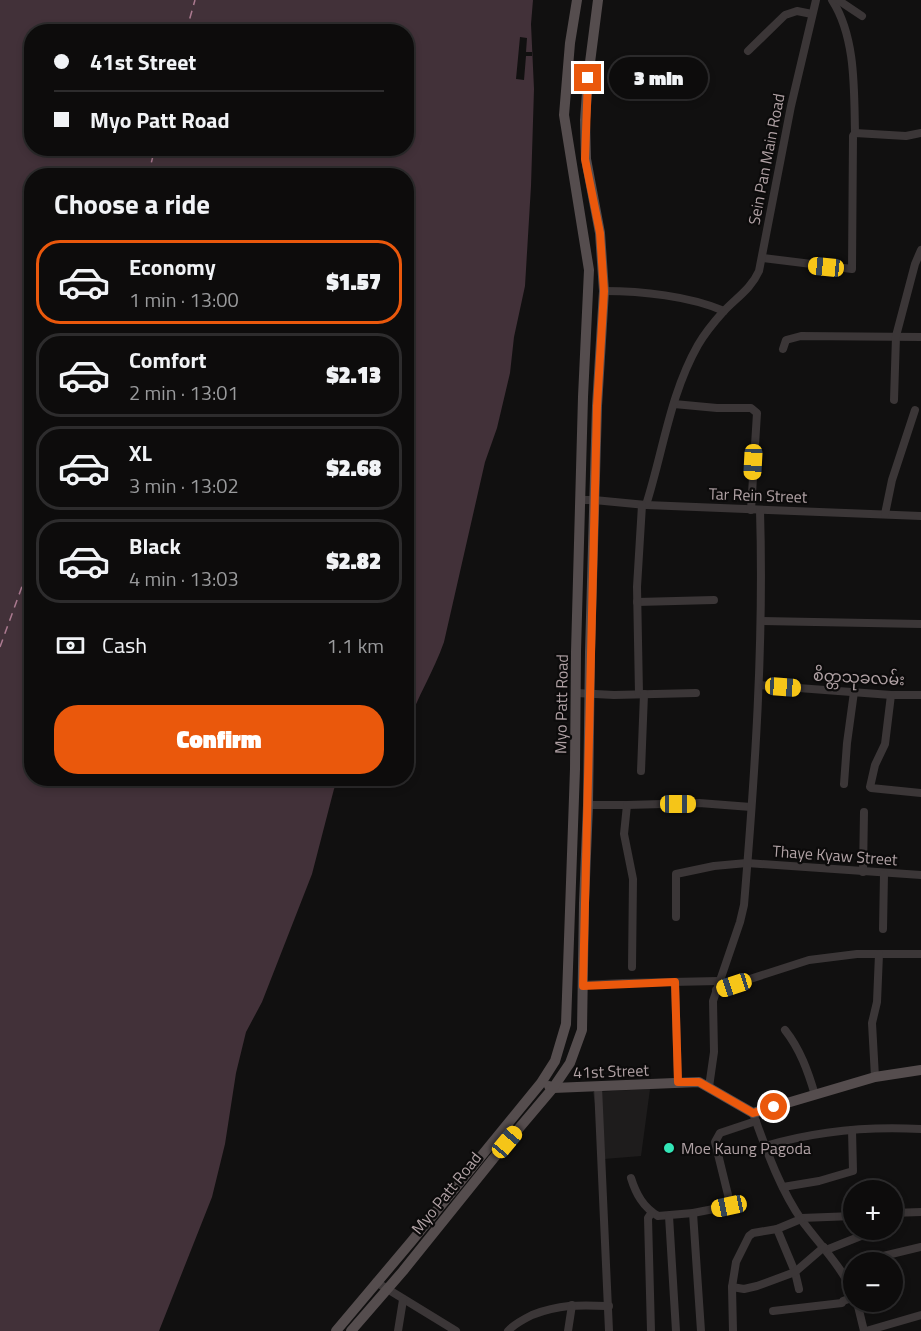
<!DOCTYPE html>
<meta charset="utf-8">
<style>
body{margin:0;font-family:"Titillium Web","Noto Sans Myanmar",sans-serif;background:#161515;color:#f1f3f6;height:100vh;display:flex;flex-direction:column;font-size:22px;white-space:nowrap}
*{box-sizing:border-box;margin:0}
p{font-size:20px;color:#9a9b9d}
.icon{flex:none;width:33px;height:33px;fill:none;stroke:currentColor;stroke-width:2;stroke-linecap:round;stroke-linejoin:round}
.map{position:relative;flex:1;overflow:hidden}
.sheet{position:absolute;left:24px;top:168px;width:390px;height:618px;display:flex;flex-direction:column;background:#0d0c0c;border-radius:24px;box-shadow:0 3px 9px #0003,0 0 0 2px #2d2c2d}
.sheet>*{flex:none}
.hud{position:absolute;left:24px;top:24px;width:390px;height:132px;border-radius:24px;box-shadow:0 3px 9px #0003,0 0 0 2px #2d2c2d;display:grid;align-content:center;height:132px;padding:0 30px;background:#0d0c0c}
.fabs{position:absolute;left:843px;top:1180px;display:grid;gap:12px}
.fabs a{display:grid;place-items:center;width:60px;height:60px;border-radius:50%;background:#0d0c0c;box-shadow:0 3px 9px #0003,0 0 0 2px #2d2c2d;font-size:30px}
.end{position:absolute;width:27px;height:27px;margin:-14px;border:8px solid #ea580c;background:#fff;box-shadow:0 0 0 3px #fff}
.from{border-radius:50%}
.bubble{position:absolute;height:42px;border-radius:21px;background:#0d0c0c;box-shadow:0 3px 9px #0003,0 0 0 2px #2d2c2d;font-size:20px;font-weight:800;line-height:42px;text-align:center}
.car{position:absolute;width:18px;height:36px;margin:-18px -9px;border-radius:8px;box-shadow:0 0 4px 2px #0007;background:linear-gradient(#f5c518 24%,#345 0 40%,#f5c518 0 76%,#345 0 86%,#f5c518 0)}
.hud b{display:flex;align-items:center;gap:21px;height:57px;font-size:22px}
.hud b+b{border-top:2px solid #2d2c2d}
.hud i{width:15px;height:15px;background:#f1f3f6}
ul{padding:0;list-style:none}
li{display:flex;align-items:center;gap:18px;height:84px;margin:0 12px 9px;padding:0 18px;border:3px solid #2d2c2d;border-radius:24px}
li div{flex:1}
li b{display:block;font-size:22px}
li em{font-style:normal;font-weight:800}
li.selected{border-color:#ea580c}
li>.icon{width:54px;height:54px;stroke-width:1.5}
h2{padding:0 30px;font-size:27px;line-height:72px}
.pay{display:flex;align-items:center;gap:15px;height:66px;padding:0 30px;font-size:22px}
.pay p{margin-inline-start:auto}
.action{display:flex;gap:12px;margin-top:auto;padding:12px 30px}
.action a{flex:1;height:69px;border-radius:24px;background:#ea580c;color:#fff;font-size:24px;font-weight:800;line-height:69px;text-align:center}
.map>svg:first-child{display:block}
</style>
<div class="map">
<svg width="921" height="1331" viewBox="0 0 921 1331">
<rect width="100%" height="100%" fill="#111010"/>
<!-- built -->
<path fill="#1e1c1c" d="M 650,1089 L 641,1156 L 604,1159 L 593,1092 Z"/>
<!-- water -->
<path fill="#423139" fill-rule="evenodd" d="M 0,0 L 533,0 L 531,24 L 534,89 L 531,186 L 525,286 L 514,337 L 510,373 L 497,428 L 485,462 L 444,642 C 434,671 417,697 407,727 L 406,176 L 32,176 L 32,778 L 339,779 L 334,789 L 312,874 L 262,1002 L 246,1032 L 236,1073 L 225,1144 L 212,1197 L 159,1331 L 0,1331 ZM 32,32 L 406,32 L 406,148 L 32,148 Z"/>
<!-- pier -->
<path fill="#111010" d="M 520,37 L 527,38 L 526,52 L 532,52 L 532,56 L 526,56 L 524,80 L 516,79 Z"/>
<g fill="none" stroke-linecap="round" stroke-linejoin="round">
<!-- ferry -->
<g stroke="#ab7a90" stroke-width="1.5" stroke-dasharray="8 6" stroke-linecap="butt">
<path d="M 186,32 L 195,0"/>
<path d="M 148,176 L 155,148"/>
<path d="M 0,647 L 32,559"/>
</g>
<!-- minor -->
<g stroke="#3b3637" stroke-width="8">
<path d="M 832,0 C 856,37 854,90 855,133"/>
<path d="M 838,0 L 862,16"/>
<path d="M 748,51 L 785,15 L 797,11 L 812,14"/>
<path d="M 763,258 L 852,269 L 853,136 L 855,133 L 906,136 L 921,133"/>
<path d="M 604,291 C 641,291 690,296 724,311"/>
<path d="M 783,349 L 786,340 L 801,336 L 921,337"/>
<path d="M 894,400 L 896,336 L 915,264 L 921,250"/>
<path d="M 674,404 L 717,408 L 751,408 L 757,413 L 751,510"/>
<path d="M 580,500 L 594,500 L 646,505 L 921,516"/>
<path d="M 646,505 C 663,452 670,394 698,345 C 705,333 714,322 723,312 C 736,298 751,289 759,271 L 791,106 L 816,0"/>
<path d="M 885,514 L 892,480 L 915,410"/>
<path d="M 637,602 L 714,600"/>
<path d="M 761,621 L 921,624"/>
<path d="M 759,685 L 891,695 L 921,695"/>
<path d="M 576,693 L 614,695 L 696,693"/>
<path d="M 639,694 L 637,587 L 642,505"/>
<path d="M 891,695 L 885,744 L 875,765 L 870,787 L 871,788 L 921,793"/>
<path d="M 641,771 L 644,694"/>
<path d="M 844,784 L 847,743 L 854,692"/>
<path d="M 588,805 L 627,805 L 624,834 L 633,879 L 632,967"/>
<path d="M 627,805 L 699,803 L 751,807"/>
<path d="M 863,872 L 864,812"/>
<path d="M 676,917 L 676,874 L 714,866 L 747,863 L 921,875"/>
<path d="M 883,929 L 884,874"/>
<path d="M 675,982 L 678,1082"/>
<path d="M 583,985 L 623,983 L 719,981"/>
<path d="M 716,990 L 809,960 L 857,954 L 921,954"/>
<path d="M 785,1030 C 800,1049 808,1071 815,1095"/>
<path d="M 875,1077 L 872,1023 L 877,1002 L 879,954"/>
<path d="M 598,1087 L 609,1331"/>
<path d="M 709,1087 L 714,1052 L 713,1001 L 740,922 L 744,905 C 755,773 764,642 760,510"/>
<path d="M 754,1116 C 767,1152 781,1191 803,1222 C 821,1246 842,1267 854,1295"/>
<path d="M 765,1146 C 816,1131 868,1126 921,1129"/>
<path d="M 631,1178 C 636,1194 643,1207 658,1216 L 693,1213 L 729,1206 L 730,1203 L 715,1142 L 720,1133 L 756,1121"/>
<path d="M 783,1187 L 819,1181 L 853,1171 L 852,1130"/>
<path d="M 693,1213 L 701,1331"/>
<path d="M 892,1213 L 921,1212"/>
<path d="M 669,1216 L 676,1331"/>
<path d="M 801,1218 L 854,1216"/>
<path d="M 777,1229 L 795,1272 L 799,1289"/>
<path d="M 826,1250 L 866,1234 L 866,1230"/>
<path d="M 854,1263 L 921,1247"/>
<path d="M 376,1282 L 456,1331"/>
<path d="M 732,1287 L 744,1289 L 757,1286 L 795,1272 L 824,1247"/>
<path d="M 857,1302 L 864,1331"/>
<path d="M 773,1311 L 842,1303 L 843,1301 L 854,1297"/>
<path d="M 398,1331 L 403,1300"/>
<path d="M 508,1331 C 514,1324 524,1319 532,1315 C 561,1304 579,1305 609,1306"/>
<path d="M 568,1331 L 572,1305"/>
<path d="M 651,1331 L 648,1218 L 652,1212"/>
<path d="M 733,1331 L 732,1287 L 736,1262 L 749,1236 L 753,1233 L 777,1229 L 801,1219"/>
<path d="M 866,1331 L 921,1315"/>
</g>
<!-- major -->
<g stroke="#554d4e" stroke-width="10">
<path d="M 549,1086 L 553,1088 L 699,1082 L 753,1113 L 875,1077 L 921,1070"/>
<path d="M 336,1331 L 411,1242 L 541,1083 L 555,1061 L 566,1024 L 575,769 L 576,652 L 583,397 L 589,270 L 564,115 L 570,43 L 577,0"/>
<path d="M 351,1331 L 403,1271 L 493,1159 L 553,1088 L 570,1063 L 582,1030 L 584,903 L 588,805 L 590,652 L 597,406 L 604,291 L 600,233 L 586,159 L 585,120 L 588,78 L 598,0"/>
</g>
</g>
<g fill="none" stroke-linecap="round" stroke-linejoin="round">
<!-- route -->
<path stroke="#ea580c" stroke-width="8" d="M 588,78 L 585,159 L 600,233 L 604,291 L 597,406 L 583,986 L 675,982 L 678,1082 L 699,1082 L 753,1113 L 774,1107"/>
</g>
<!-- markers -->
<circle fill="#33e6b7" stroke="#0c0b0b" stroke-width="2" cx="669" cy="1148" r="6"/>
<g text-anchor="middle" stroke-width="4.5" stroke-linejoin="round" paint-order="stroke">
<!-- street labels -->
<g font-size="16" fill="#b1a2a5" stroke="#0c0b0b">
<text transform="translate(766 159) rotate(-79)" y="6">Sein Pan Main Road</text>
<text transform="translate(758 495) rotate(2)" y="6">Tar Rein Street</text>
<text transform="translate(859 677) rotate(3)" y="6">စိတ္တသုခလမ်း</text>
<text transform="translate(561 704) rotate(-89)" y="6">Myo Patt Road</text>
<text transform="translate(835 855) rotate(4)" y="6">Thaye Kyaw Street</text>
<text transform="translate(611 1071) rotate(-2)" y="6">41st Street</text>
<text transform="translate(446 1193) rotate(-51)" y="6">Myo Patt Road</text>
</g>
<!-- poi labels -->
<g font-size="16" fill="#b1a2a5" stroke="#0c0b0b" text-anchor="start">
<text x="681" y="1154">Moe Kaung Pagoda</text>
</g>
</g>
</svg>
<div class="fabs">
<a>+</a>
<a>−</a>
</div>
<i class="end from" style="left:774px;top:1107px"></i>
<i class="end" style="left:588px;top:78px"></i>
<div class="bubble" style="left:609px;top:57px;width:99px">3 min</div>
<i class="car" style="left:826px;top:267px;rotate:276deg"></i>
<i class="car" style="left:753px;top:462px;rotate:183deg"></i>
<i class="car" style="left:783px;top:687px;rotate:94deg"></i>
<i class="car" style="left:678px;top:804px;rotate:90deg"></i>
<i class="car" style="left:734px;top:985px;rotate:252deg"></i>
<i class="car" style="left:507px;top:1142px;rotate:40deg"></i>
<i class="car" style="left:729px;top:1206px;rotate:258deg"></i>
<div class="hud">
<b><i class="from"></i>41st Street</b>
<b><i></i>Myo Patt Road</b>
</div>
<section class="sheet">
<h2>Choose a ride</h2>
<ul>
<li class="selected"><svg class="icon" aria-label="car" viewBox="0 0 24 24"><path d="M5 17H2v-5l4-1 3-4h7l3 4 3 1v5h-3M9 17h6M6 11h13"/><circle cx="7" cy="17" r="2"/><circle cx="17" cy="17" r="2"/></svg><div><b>Economy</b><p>1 min · 13:00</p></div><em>$1.57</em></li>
<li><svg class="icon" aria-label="car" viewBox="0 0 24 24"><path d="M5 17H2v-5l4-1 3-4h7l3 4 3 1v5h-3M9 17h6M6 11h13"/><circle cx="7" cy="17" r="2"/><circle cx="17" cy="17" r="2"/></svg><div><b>Comfort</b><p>2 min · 13:01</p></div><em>$2.13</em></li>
<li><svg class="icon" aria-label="car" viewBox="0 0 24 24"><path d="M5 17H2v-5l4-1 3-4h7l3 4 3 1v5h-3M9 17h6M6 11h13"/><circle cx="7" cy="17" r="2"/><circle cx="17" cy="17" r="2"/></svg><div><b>XL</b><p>3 min · 13:02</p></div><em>$2.68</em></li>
<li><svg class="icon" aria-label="car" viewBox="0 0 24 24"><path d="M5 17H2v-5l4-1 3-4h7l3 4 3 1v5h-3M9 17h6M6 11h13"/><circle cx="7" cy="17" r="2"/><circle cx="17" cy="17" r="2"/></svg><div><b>Black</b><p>4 min · 13:03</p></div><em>$2.82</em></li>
</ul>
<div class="pay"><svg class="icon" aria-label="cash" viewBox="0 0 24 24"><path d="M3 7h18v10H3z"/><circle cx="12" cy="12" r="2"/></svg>Cash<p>1.1 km</p></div>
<div class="action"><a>Confirm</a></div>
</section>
</div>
